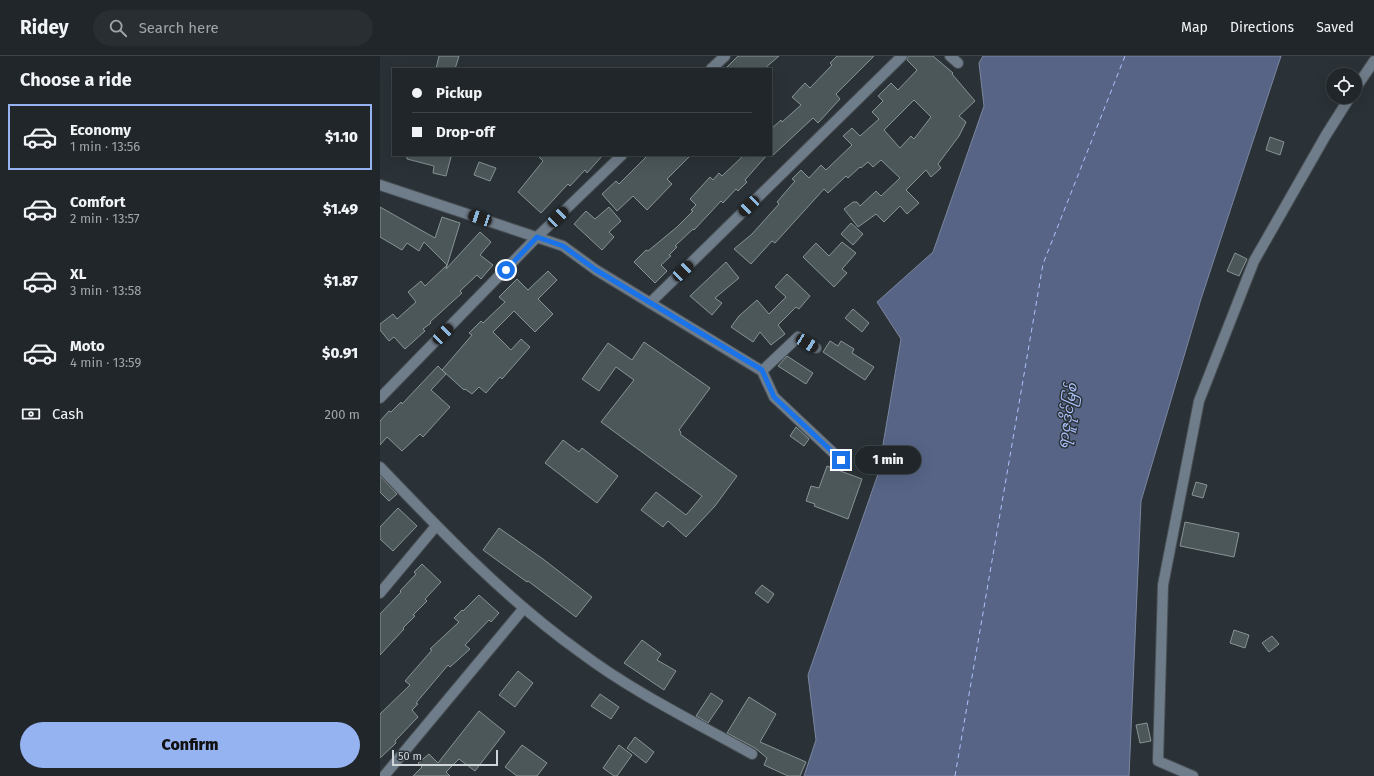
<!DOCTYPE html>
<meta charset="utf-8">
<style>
body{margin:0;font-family:"Fira Sans","Noto Sans Myanmar",sans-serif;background:#282e31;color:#f1f3f6;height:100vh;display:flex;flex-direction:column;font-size:15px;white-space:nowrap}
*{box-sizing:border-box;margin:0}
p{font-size:13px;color:#a2a5a8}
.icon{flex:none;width:22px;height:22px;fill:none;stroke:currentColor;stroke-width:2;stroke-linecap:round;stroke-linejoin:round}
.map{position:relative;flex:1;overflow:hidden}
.sheet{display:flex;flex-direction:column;background:#202629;width:380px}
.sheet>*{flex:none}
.top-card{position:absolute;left:12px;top:12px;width:380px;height:88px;border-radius:0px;box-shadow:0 4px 16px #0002,0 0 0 1px #3d4346;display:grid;align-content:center;height:88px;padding:0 20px;background:#202629}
.fabs{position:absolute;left:946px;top:12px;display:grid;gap:8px}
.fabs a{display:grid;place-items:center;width:36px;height:36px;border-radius:50%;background:#202629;box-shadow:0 4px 16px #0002,0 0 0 1px #3d4346;font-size:20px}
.scale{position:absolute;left:12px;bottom:10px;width:106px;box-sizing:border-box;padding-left:4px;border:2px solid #cfd5d8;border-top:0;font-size:11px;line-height:14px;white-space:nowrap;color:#cfd5d8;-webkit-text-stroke:3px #2a3237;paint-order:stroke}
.end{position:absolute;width:18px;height:18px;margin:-9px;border:5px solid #1a73e8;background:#fff;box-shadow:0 0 0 2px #fff}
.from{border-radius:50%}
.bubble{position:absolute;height:28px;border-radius:14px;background:#202629;box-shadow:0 4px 16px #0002,0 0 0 1px #3d4346;font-size:13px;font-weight:800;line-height:28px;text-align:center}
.car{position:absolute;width:12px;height:24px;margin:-12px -6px;border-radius:5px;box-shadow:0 0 3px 1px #0007;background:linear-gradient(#222 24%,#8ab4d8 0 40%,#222 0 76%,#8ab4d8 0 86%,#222 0)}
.top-card b{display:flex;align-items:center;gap:14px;height:38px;font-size:15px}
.top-card b+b{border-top:1px solid #3d4346}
.top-card i{width:10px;height:10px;background:#f1f3f6}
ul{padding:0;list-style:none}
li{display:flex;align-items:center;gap:12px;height:66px;margin:0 8px 6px;padding:0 12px;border:2px solid transparent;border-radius:0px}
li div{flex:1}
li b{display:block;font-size:15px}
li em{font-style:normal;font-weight:800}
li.active{border-color:#95b2f1}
li>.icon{width:36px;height:36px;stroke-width:1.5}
h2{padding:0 20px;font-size:18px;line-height:48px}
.pay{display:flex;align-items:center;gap:10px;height:44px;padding:0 20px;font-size:15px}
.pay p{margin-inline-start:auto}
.button{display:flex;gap:8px;margin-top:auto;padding:8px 20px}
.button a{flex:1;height:46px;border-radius:24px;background:#95b2f1;color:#111;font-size:16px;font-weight:800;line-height:46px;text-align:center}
header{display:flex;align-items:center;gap:24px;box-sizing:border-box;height:56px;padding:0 20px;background:#202629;border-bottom:1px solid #3d4346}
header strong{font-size:19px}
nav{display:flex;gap:22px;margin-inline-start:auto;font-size:14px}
.search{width:280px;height:36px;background:#282e31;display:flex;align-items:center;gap:10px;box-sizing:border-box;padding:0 14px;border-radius:22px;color:#a2a5a8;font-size:15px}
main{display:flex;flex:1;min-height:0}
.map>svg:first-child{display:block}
</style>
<header>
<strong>Ridey</strong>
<div class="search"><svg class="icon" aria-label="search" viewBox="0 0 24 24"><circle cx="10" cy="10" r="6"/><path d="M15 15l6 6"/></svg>Search here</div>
<nav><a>Map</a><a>Directions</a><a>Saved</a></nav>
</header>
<main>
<section class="sheet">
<h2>Choose a ride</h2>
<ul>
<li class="active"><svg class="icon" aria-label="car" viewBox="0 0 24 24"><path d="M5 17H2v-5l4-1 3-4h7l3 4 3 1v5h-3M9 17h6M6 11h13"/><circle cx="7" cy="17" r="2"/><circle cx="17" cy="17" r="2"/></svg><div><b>Economy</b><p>1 min · 13:56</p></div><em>$1.10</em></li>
<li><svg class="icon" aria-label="car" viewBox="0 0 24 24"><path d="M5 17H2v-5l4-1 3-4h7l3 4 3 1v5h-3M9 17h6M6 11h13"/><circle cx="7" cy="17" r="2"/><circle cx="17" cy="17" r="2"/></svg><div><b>Comfort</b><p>2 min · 13:57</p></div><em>$1.49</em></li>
<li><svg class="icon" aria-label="car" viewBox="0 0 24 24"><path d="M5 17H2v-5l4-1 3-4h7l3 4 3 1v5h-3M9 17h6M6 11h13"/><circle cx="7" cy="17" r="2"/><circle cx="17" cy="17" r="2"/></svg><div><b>XL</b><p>3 min · 13:58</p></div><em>$1.87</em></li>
<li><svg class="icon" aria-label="car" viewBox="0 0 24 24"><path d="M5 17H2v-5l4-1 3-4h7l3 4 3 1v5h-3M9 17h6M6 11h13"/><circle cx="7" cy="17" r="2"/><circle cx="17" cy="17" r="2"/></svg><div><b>Moto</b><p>4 min · 13:59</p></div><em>$0.91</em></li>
</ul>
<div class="pay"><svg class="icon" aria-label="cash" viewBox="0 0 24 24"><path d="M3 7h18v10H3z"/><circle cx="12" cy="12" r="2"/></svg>Cash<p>200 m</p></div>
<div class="button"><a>Confirm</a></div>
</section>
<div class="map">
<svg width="994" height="720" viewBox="0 0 994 720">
<rect width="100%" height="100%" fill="#2a3237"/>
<!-- water -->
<path fill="#576486" stroke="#7b869f" d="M 603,0 L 901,0 L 821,243 L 761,445 L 749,720 L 424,720 L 436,684 L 428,619 L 498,418 L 521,283 L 497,246 L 553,196 L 604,50 L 599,7 Z"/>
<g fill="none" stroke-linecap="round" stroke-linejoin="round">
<!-- ferry -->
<path stroke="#acc1fc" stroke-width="1" stroke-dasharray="5 4" stroke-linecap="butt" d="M 575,720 L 663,208 L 745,0"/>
</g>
<!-- building -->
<g fill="#4c5759" stroke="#879395" fill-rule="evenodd">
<path d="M 59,0 L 79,0 L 75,13 L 56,13 Z"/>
<path d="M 358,0 L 399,0 L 384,13 L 345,13 Z"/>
<path d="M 457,0 L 494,0 L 456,38 L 460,43 L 438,67 L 433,62 L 391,101 L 391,73 L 401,64 L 402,66 L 421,49 L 412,41 L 425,27 L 430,32 L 452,9 L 450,7 Z"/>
<path d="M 528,0 L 553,0 L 573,17 L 572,18 L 595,45 L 579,60 L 586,66 L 579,80 L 558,108 L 561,112 L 551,121 L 546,114 L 526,134 L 539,147 L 527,158 L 520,150 L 504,166 L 496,158 L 478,171 L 464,153 L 473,146 L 477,146 L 480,150 L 496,135 L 501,140 L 520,122 L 501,104 L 493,111 L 488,106 L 481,112 L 480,111 L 468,122 L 466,120 L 448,137 L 444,133 L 395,187 L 392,185 L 371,208 L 354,193 L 372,178 L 399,148 L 397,146 L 415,125 L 412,123 L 421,114 L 429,122 L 441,109 L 446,114 L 472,89 L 463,80 L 472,72 L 480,80 L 499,63 L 492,56 L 503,45 L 498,40 L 511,27 L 518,34 L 537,14 L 527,4 ZM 534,44 L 551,61 L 534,83 L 531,80 L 520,92 L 504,74 Z"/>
<path d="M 890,81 L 904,86 L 900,99 L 886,94 Z"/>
<path d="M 27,99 L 64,99 L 71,101 L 66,120 L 53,117 L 54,110 L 27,103 Z"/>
<path d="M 157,99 L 223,99 L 207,117 L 205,114 L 190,130 L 188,128 L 161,157 L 138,136 L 163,105 Z"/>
<path d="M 268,99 L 311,99 L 287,123 L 292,128 L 267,154 L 253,140 L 237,155 L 222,138 L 236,125 L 239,128 Z"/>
<path d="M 364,99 L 387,99 L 365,124 L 367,126 L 358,135 L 356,133 L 343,147 L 341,145 L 314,174 L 313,173 L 295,190 L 297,191 L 289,199 L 291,200 L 281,209 L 287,215 L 275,227 L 254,206 L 266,194 L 268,195 L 297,171 L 313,155 L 311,154 L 316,149 L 310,143 L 330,121 L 333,124 L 339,117 L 342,120 Z"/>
<path d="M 99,106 L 116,112 L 110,125 L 94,119 Z"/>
<path d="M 0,151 L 55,182 L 62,161 L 80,167 L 66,213 L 100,176 L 111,186 L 100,199 L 113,209 L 101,223 L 97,219 L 80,235 L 82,237 L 50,266 L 51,267 L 43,273 L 45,275 L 25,293 L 14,281 L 9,285 L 0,274 L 0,268 L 13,258 L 17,263 L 36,246 L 28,236 L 41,225 L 45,230 L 67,209 L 44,186 L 39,195 L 27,187 L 22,194 L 0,181 Z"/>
<path d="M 229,151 L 241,165 L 229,176 L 234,181 L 222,194 L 194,168 L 206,155 L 215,163 Z"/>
<path d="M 471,167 L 483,178 L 473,189 L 461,178 Z"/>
<path d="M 462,186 L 476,197 L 462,213 L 467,217 L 454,231 L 423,201 L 436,187 L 449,200 Z"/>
<path d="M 855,197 L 867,203 L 859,220 L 847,215 Z"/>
<path d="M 346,206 L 359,222 L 335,242 L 342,247 L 332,259 L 310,240 Z"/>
<path d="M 168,215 L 177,224 L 158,243 L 173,258 L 155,276 L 134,255 L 113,276 L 131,294 L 141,283 L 150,291 L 122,323 L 120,321 L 106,337 L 99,331 L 92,338 L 85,333 L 84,334 L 62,314 L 92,279 L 89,277 L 101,265 L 103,267 L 125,246 L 119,241 L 137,223 L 148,234 Z"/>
<path d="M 407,218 L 430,240 L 419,253 L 416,251 L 398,269 L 405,278 L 391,289 L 380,276 L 373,286 L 351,271 L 359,260 L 377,244 L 389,258 L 406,241 L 395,231 Z"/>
<path d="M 473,253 L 489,267 L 482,276 L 465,262 Z"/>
<path d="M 450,285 L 458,290 L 461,285 L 474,293 L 472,297 L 494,311 L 485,324 L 443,296 Z"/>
<path d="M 264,286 L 330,332 L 299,374 L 301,376 L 300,378 L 357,420 L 335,450 L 306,481 L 288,465 L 283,471 L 261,454 L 276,436 L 306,459 L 322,440 L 221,366 L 254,324 L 236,311 L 219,335 L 202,323 L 228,287 L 252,304 Z"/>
<path d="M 407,300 L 433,317 L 426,328 L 398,310 Z"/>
<path d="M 58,310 L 66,318 L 51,334 L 70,351 L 43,381 L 40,378 L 22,395 L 7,381 L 0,389 L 0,365 L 9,355 L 11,356 L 21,346 L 22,348 Z"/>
<path d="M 416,371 L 429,383 L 424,390 L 410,380 Z"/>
<path d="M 183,384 L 199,396 L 202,392 L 238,420 L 217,447 L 165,407 Z"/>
<path d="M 447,410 L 482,423 L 468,463 L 434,450 L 435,448 L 426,445 L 431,430 L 439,432 Z"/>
<path d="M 0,420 L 17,438 L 9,445 L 0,436 Z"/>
<path d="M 816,426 L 827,429 L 823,442 L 812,439 Z"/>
<path d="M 18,452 L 37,470 L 13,495 L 0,483 L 0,471 Z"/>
<path d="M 805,466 L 859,477 L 854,501 L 800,490 Z"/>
<path d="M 119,472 L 163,503 L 212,541 L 196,561 L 148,525 L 147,526 L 103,494 Z"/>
<path d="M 42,508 L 61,526 L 45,543 L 47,545 L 33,559 L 35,560 L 23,572 L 24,573 L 0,599 L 0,558 L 21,536 L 20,535 L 36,518 L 34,516 Z"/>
<path d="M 382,529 L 394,538 L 388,547 L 375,537 Z"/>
<path d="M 99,539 L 119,557 L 111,566 L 109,564 L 85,589 L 90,593 L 70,611 L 68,609 L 36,647 L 38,648 L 32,654 L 38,661 L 15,685 L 16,687 L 0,702 L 0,658 L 30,629 L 25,625 L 52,594 L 50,593 L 79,566 L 74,562 L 82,554 L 83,555 Z"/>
<path d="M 854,574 L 869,579 L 865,592 L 850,587 Z"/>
<path d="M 892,580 L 899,588 L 889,596 L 882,587 Z"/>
<path d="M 262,584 L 281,598 L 277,604 L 296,615 L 284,634 L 244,607 Z"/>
<path d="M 138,615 L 153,627 L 135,651 L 119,639 Z"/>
<path d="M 331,637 L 343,645 L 328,667 L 316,660 Z"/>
<path d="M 220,638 L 239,651 L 231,663 L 211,650 Z"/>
<path d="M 369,641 L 396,658 L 380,686 L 426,706 L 420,720 L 408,720 L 384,709 L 387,702 L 375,692 L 347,677 Z"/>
<path d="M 99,655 L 125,676 L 95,715 L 79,703 L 66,716 L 70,720 L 33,720 L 42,711 L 38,707 L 49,698 L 58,707 Z"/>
<path d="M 767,667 L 771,685 L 760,687 L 756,669 Z"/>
<path d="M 255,681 L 274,696 L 266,707 L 247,692 Z"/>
<path d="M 142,689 L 167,707 L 157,720 L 137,720 L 125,711 Z"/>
<path d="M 239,689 L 252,699 L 237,720 L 234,720 L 223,712 Z"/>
</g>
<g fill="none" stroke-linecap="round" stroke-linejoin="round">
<defs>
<g id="minor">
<path d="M 570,0 L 578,7"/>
<path d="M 331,13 L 345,0"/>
<path d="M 975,33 L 994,5"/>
<path d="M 0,129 L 183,190 L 216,214 L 382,315 L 394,341 L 461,404"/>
<path d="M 270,247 L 522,0"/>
<path d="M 382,315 L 418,281 L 436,292"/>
<path d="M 0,342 L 157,181 L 242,99"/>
<path d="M 0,411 C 63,477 126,543 200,596 C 253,636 313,665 372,698"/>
<path d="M 0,537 L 56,470"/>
<path d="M 4,720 L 144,552"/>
<path d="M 813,720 L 778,705 L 783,529 L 819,345 L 874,205 L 946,79 L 970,41"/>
</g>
</defs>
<!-- minor casing -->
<use href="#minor" stroke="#484f54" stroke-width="12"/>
<!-- minor -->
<use href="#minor" stroke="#6f7c89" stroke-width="10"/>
</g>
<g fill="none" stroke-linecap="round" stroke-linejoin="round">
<!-- route -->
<path stroke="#1a73e8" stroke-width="5" d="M 126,214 L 157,181 L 183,190 L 216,214 L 382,314 L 394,341 L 461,404"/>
</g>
<g text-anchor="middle" stroke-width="3" stroke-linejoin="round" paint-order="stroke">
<!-- water labels -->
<g font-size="14" font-style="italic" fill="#acc1fc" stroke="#2a3237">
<text transform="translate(687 360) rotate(-81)" y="5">ရာဇူဒိုင်မြစ်</text>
</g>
</g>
</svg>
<div class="fabs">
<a><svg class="icon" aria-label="locate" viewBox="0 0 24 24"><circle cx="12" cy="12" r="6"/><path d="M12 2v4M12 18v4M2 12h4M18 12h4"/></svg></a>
</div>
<div class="scale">50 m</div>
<i class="end from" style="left:126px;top:214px"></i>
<i class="end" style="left:461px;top:404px"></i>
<div class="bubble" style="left:475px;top:390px;width:66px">1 min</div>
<i class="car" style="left:369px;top:150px;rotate:226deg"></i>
<i class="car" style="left:178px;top:161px;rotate:46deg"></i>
<i class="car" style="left:100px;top:162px;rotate:289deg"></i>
<i class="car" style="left:303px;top:215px;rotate:46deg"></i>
<i class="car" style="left:63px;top:278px;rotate:44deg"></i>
<i class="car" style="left:427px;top:287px;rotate:122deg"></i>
<div class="top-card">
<b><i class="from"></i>Pickup</b>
<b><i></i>Drop-off</b>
</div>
</div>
</main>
